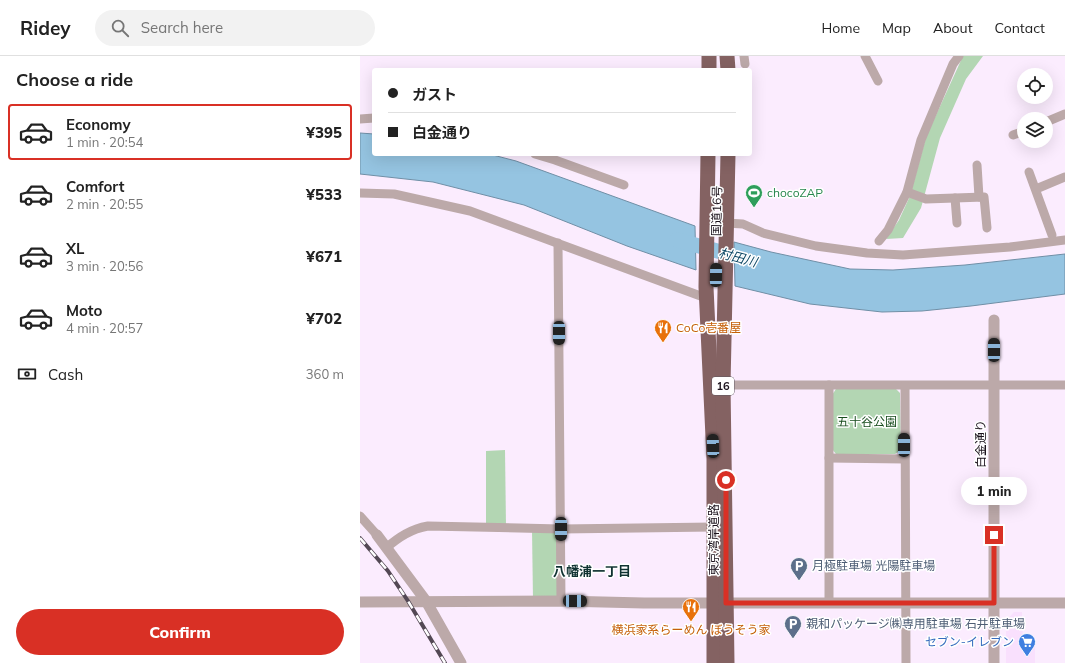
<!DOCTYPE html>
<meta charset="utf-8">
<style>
body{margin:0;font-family:Mulish,"Noto Sans JP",sans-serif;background:#f2f2f2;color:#222;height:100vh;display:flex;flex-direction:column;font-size:15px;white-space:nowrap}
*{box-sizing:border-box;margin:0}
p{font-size:13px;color:#767676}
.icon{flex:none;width:22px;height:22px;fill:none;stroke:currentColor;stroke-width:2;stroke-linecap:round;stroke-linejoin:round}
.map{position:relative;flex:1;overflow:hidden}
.drawer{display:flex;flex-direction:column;background:#fff;width:360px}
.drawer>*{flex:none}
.guide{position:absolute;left:12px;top:12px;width:380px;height:88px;border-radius:4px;box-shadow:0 4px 16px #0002;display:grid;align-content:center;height:88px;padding:0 16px;background:#fff}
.tools{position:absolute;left:657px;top:12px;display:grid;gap:8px}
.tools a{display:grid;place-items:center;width:36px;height:36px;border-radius:50%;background:#fff;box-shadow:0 4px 16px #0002;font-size:20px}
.end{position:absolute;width:18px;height:18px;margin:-9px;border:5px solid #d93025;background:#fff;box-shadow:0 0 0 2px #fff}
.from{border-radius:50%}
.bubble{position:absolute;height:28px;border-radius:14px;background:#fff;box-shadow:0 4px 16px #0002;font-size:13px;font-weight:800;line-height:28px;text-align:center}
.car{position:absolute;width:12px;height:24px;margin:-12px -6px;border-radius:5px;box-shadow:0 0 3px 1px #0007;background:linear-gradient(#222 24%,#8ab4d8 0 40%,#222 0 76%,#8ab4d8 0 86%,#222 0)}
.guide b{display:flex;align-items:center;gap:14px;height:38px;font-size:15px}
.guide b+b{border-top:1px solid #e0e0e0}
.guide i{width:10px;height:10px;background:#222}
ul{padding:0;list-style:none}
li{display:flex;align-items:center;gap:12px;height:56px;margin:0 8px 6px;padding:0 8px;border:2px solid transparent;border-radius:4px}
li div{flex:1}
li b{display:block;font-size:15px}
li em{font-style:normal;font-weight:800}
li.on{border-color:#d93025}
li>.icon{width:36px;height:36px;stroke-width:1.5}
h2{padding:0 16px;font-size:18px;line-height:48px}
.pay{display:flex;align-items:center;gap:10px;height:44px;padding:0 16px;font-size:15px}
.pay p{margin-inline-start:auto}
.cta{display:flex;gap:8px;margin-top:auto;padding:8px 16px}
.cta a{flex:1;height:46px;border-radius:24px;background:#d93025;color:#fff;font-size:16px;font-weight:800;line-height:46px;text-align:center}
header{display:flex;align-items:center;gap:24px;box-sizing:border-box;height:56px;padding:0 20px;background:#fff;border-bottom:1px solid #e0e0e0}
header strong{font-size:19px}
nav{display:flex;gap:22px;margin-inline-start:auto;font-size:14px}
.search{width:280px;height:36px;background:#f2f2f2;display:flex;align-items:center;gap:10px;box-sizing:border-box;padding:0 14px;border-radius:22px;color:#767676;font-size:15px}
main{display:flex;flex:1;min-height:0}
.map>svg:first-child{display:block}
</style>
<header>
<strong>Ridey</strong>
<div class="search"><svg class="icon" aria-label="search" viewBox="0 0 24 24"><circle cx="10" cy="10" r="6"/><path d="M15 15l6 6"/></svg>Search here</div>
<nav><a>Home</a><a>Map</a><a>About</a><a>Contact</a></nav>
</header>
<main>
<section class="drawer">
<h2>Choose a ride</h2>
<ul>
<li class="on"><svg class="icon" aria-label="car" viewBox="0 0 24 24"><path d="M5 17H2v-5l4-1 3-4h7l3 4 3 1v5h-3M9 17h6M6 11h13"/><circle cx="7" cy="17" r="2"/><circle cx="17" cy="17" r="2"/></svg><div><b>Economy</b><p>1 min · 20:54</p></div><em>¥395</em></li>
<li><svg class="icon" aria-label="car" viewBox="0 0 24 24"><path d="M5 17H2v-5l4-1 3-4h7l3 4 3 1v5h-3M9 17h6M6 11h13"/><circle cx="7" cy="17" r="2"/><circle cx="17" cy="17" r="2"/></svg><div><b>Comfort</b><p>2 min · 20:55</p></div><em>¥533</em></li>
<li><svg class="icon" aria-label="car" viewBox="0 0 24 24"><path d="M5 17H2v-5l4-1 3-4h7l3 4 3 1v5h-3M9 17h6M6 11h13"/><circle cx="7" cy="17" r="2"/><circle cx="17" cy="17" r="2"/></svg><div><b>XL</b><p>3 min · 20:56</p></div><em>¥671</em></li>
<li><svg class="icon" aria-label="car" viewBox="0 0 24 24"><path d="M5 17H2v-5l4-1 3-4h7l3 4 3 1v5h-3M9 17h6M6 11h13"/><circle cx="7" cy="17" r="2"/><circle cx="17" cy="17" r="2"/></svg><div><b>Moto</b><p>4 min · 20:57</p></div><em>¥702</em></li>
</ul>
<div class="pay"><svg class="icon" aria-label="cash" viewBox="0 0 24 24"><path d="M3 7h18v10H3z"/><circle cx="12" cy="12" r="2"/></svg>Cash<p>360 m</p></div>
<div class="cta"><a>Confirm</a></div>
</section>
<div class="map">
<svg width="705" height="607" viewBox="0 0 705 607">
<rect width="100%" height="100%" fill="#fbecfe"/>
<!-- built -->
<path fill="#f9e0fd" d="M 654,556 L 662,556 L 663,586 L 675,586 L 675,607 L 646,607 L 646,565 Z"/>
<!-- green -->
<g fill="#b3d6b3">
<path d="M 603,0 L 623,0 L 606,23 L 580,82 L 561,152 L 543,182 L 526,183 L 539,164 L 550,140 L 566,81 Z"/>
<path d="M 476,333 L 536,333 L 540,337 L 541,394 L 535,398 L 476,398 L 472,393 L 472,339 Z"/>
<path d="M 145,394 L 146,470 L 126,470 L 126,395 Z"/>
<path d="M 172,474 L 200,475 L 200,544 L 173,544 Z"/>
</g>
<!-- water -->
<g fill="#95c4e1" stroke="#708fa6">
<path d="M 0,77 L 14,78 L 14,98 L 129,98 L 156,105 L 335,170 L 336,214 L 267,190 L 164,149 L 73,126 L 0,118 Z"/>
<path d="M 374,186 L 411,196 L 490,213 L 533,214 L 605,209 L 705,198 L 705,238 L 611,250 L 562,255 L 522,256 L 450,248 L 375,230 Z"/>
</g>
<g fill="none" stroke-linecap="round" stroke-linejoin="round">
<!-- river -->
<path stroke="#95c4e1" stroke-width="15" d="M 317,184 L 394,205"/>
<!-- minor -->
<g stroke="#bca9a9" stroke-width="9">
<path d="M 384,0 L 385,8"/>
<path d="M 505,0 L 518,25"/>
<path d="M 0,63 L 14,62"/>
<path d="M 686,66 L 705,58"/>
<path d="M 653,79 L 664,75"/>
<path d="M 175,98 L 195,104 L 264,129"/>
<path d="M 617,109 L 619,141"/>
<path d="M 669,116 L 692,179"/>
<path d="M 676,133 L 705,121"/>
<path d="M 547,136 L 566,143 L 624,141 L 627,172"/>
<path d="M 0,137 L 34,138 L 110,155 L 346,242"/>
<path d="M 595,142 L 597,167"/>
<path d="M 366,167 L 383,168 L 403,177 L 456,190 L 507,197 L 543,199 L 650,191 L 705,184"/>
<path d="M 519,185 L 528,174 L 547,136 L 561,84 L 593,8 L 599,0"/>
<path d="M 198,187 L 201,545"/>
<path d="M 363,329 L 705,329"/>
<path d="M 469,329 L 469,547"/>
<path d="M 545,330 L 546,607"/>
<path d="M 469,402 L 544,403"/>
<path d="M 0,460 L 17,479"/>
<path d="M 26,492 C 39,481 51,473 68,470 L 201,473 L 353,471"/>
</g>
<!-- tertiary -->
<g stroke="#bca9a9" stroke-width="11">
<path d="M 634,264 L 634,607"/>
<path d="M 17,479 L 66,545 L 101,607"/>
<path d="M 0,546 L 201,545 L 284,547 L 705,547"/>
</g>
<!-- trunk -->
<g stroke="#846262" stroke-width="15">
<path d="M 349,0 L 349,14"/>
<path d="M 367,0 L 368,14"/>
<path d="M 348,98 L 346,231 L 354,403 L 354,607"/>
<path d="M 367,607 L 363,329 L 368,98"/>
</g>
<defs>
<path id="rail" d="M 0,482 L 28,515 L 48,545 L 85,607"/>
</defs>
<!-- rail casing -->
<use href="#rail" stroke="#534854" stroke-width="4"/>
<!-- rail -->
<use href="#rail" stroke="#fff" stroke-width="2.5" stroke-dasharray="8" stroke-linecap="butt"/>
</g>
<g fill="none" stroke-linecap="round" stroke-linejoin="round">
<!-- route -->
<path stroke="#d93025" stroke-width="5" d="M 366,424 L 366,547 L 634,547 L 634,479"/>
</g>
<!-- icons -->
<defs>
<symbol id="stadium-pin" viewBox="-11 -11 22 30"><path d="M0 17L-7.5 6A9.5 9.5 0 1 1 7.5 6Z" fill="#2e9e5b" stroke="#fff"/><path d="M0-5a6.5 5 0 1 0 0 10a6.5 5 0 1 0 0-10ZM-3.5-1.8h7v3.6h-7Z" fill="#fff"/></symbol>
<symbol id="restaurant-pin" viewBox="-11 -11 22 30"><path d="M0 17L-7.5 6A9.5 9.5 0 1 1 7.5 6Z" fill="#e8710a" stroke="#fff"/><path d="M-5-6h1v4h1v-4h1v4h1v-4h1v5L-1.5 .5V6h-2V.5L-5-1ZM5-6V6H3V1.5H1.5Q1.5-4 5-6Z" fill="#fff"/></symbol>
<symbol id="parking-pin" viewBox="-11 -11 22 30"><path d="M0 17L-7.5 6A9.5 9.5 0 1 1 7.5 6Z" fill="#5c6f8a" stroke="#fff"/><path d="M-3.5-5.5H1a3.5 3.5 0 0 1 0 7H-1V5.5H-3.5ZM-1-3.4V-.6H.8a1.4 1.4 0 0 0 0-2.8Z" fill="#fff"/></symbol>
<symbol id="supermarket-pin" viewBox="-11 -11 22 30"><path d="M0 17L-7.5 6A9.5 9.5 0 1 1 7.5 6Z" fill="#3f7fe0" stroke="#fff"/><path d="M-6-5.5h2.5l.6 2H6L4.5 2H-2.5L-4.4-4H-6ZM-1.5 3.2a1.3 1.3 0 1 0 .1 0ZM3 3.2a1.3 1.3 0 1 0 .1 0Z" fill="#fff"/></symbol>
</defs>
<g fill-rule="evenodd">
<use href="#stadium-pin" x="384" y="127" width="20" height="27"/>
<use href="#restaurant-pin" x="293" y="262" width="20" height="27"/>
<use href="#parking-pin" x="429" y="500" width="20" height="27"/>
<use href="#restaurant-pin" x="321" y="541" width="20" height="27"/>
<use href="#parking-pin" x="423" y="558" width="20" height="27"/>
<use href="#supermarket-pin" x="657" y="576" width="20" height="27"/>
</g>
<g text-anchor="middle" stroke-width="3" stroke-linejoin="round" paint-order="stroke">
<!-- shield labels -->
<rect fill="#fff" stroke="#5f5960" stroke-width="1" x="352" y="321" width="22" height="18" rx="3"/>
<g font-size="11" font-weight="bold" fill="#1b121c">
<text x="363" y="334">16</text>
</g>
<!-- leisure labels -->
<g font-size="12" fill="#27864d" stroke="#fff" text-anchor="start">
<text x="407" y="141">chocoZAP</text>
</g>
<!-- street labels -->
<g font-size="12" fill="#1b121c" stroke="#fff">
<text transform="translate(357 155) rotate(-89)" y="4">国道16号</text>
<text transform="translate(621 388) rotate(-90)" y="4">白金通り</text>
<text transform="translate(354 484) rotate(-90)" y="4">東京湾岸道路</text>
</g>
<!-- food labels -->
<g font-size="12" fill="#c56008" stroke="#fff" text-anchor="start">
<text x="316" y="276">CoCo壱番屋</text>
<text x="331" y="578" text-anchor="middle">横浜家系らーめん ぼうそう家</text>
</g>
<!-- park labels -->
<g font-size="12" fill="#174c1d" stroke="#fff">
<text x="507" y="370">五十谷公園</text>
</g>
<!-- service labels -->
<g font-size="12" fill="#4e5e75" stroke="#fff" text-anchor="start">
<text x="452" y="514">月極駐車場 光陽駐車場</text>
<text x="446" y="572">親和パッケージ㈱専用駐車場 石井駐車場</text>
</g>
<!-- shop labels -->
<g font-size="12" fill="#366cbe" stroke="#fff" text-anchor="end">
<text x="654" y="590">セブン-イレブン</text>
</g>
<!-- water labels -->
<g font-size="13" font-style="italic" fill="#114b68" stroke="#fff">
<text transform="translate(378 201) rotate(15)" y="5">村田川</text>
</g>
<!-- neighbourhood labels -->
<g font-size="13" font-weight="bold" fill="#0f3231" stroke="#fff">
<text x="232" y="520">八幡浦一丁目</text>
</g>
</g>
</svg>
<div class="tools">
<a><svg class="icon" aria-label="locate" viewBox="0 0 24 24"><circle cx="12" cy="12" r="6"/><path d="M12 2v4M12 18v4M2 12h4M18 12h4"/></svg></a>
<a><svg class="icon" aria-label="layers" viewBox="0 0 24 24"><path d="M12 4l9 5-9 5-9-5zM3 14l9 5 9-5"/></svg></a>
</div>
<i class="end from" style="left:366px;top:424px"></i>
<i class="end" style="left:634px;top:479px"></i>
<div class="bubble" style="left:601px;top:421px;width:66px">1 min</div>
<i class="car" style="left:356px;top:219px;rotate:1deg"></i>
<i class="car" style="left:199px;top:277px;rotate:180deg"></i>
<i class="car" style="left:634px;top:294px;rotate:0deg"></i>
<i class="car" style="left:544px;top:389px;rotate:0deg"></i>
<i class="car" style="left:353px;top:390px;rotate:358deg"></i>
<i class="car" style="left:201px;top:473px;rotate:180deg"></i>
<i class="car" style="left:215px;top:545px;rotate:91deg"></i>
<div class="guide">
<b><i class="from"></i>ガスト</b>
<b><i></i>白金通り</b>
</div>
</div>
</main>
